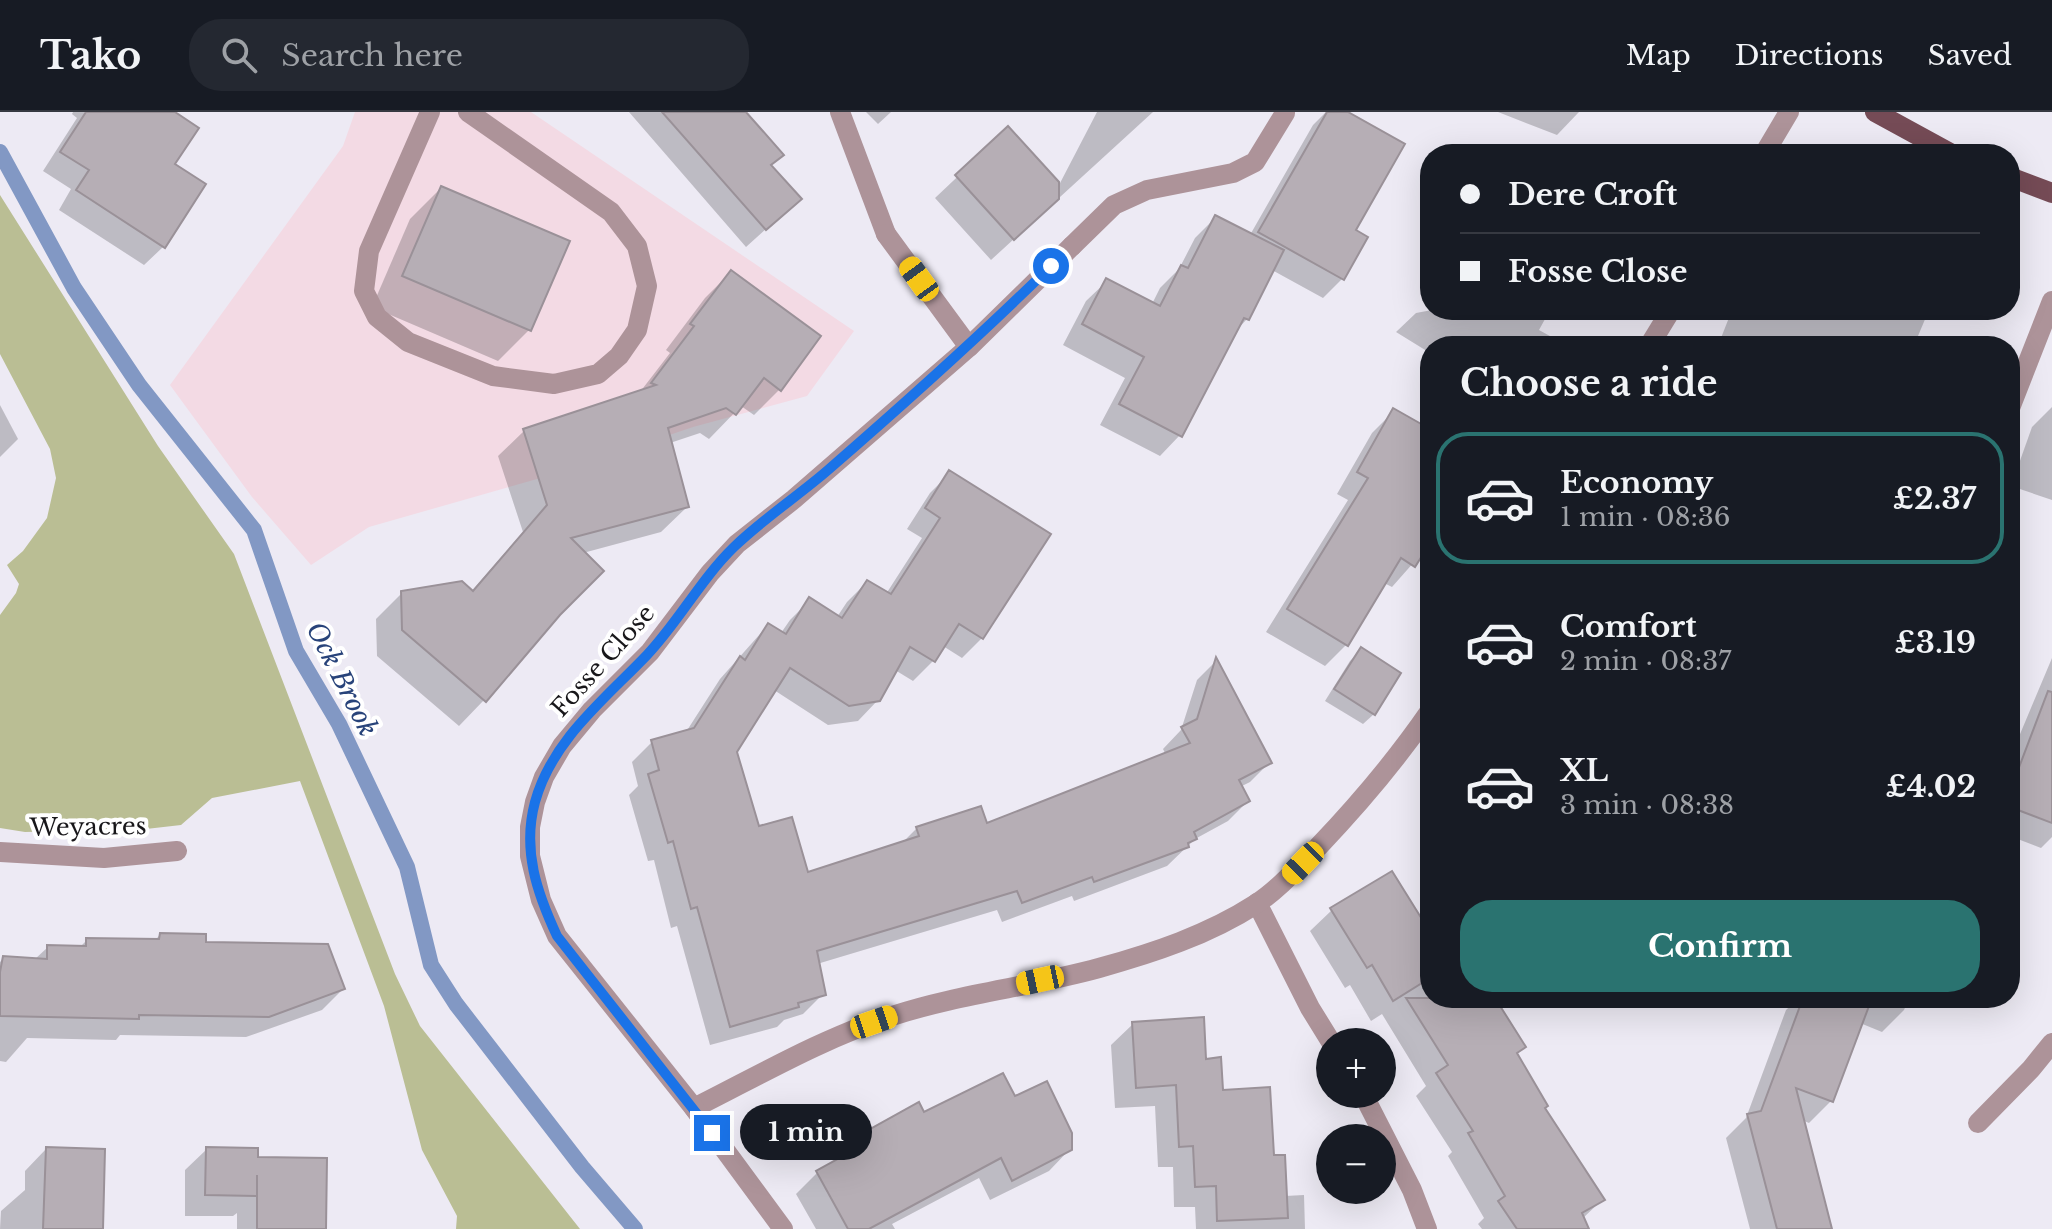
<!DOCTYPE html>
<meta charset="utf-8">
<style>
body{margin:0;font-family:"Libre Baskerville",serif;background:#242831;color:#f1f3f6;height:100vh;display:flex;flex-direction:column;font-size:30px;white-space:nowrap}
*{box-sizing:border-box;margin:0}
p{font-size:26px;color:#9ea1a6}
.icon{flex:none;width:44px;height:44px;fill:none;stroke:currentColor;stroke-width:2;stroke-linecap:round;stroke-linejoin:round}
.map{position:relative;flex:1;overflow:hidden}
.sheet{position:absolute;left:1420px;top:224px;width:600px;height:672px;display:flex;flex-direction:column;background:#171b24;border-radius:32px;box-shadow:0 8px 32px #0002}
.sheet>*{flex:none}
.top-card{position:absolute;left:1420px;top:32px;width:600px;height:176px;border-radius:32px;box-shadow:0 8px 32px #0002;display:grid;align-content:center;height:176px;padding:0 40px;background:#171b24}
.fabs{position:absolute;left:1316px;top:916px;display:grid;gap:16px}
.fabs a{display:grid;place-items:center;width:80px;height:80px;border-radius:50%;background:#171b24;box-shadow:0 8px 32px #0002;font-size:40px}
.end{position:absolute;width:36px;height:36px;margin:-18px;border:10px solid #1a73e8;background:#fff;box-shadow:0 0 0 4px #fff}
.from{border-radius:50%}
.bubble{position:absolute;height:56px;border-radius:28px;background:#171b24;box-shadow:0 8px 32px #0002;font-size:26px;font-weight:700;line-height:56px;text-align:center}
.car{position:absolute;width:24px;height:48px;margin:-24px -12px;border-radius:10px;box-shadow:0 0 6px 2px #0007;background:linear-gradient(#f5c518 24%,#345 0 40%,#f5c518 0 76%,#345 0 86%,#f5c518 0)}
.top-card b{display:flex;align-items:center;gap:28px;height:76px;font-size:30px}
.top-card b+b{border-top:2px solid #363941}
.top-card i{width:20px;height:20px;background:#f1f3f6}
ul{padding:0;list-style:none}
li{display:flex;align-items:center;gap:24px;height:132px;margin:0 16px 12px;padding:0 24px;border:4px solid transparent;border-radius:32px}
li div{flex:1}
li b{display:block;font-size:30px}
li em{font-style:normal;font-weight:700}
li.on{border-color:#2a7370}
li>.icon{width:72px;height:72px;stroke-width:1.5}
h2{padding:0 40px;font-size:36px;line-height:96px}
.cta{display:flex;gap:16px;margin-top:auto;padding:16px 40px}
.cta a{flex:1;height:92px;border-radius:32px;background:#2a7370;color:#fff;font-size:32px;font-weight:700;line-height:92px;text-align:center}
header{display:flex;align-items:center;gap:48px;box-sizing:border-box;height:112px;padding:0 40px;background:#171b24;border-bottom:2px solid #363941}
header strong{font-size:38px}
nav{display:flex;gap:44px;margin-inline-start:auto;font-size:28px}
.search{width:560px;height:72px;background:#242831;display:flex;align-items:center;gap:20px;box-sizing:border-box;padding:0 28px;border-radius:32px;color:#9ea1a6;font-size:30px}
.map>svg:first-child{display:block}
</style>
<header>
<strong>Tako</strong>
<div class="search"><svg class="icon" aria-label="search" viewBox="0 0 24 24"><circle cx="10" cy="10" r="6"/><path d="M15 15l6 6"/></svg>Search here</div>
<nav><a>Map</a><a>Directions</a><a>Saved</a></nav>
</header>
<div class="map">
<svg width="2052" height="1117" viewBox="0 0 2052 1117">
<rect width="100%" height="100%" fill="#edeaf4"/>
<!-- industrial -->
<path fill="#f3dae4" d="M 355,0 L 531,0 L 854,219 L 807,284 L 693,315 L 558,361 L 369,415 L 311,453 L 252,385 L 170,273 L 343,34 Z"/>
<!-- green -->
<path fill="#babe94" d="M 0,83 L 158,334 L 234,442 L 395,862 L 420,914 L 580,1117 L 456,1117 L 457,1104 L 422,1038 L 384,894 L 300,669 L 212,686 L 181,713 L 146,717 L 25,720 L 0,716 L 0,503 L 16,481 L 19,472 L 7,453 L 23,439 L 47,406 L 56,366 L 50,337 L 0,242 Z"/>
<!-- shadow -->
<g fill="#0003">
<path d="M 73,0 L 171,0 L 172,53 L 163,135 L 144,153 L 59,98 L 71,77 L 43,59 L 77,6 L 72,2 Z"/>
<path d="M 629,0 L 744,0 L 770,54 L 799,87 L 746,135 Z"/>
<path d="M 866,0 L 891,0 L 878,12 Z"/>
<path d="M 1097,0 L 1153,0 L 991,148 L 935,86 L 1008,17 L 1059,73 Z"/>
<path d="M 1326,0 L 1344,0 L 1354,119 L 1342,167 L 1323,186 L 1272,158 L 1247,207 L 1235,220 L 1180,323 L 1160,344 L 1100,313 L 1125,266 L 1063,233 L 1086,189 L 1107,169 L 1152,192 L 1160,176 L 1179,157 L 1195,126 L 1216,105 L 1250,123 L 1313,13 Z"/>
<path d="M 1498,0 L 1579,0 L 1557,23 Z"/>
<path d="M 441,76 L 529,218 L 498,249 L 372,195 L 410,107 Z"/>
<path d="M 731,160 L 779,278 L 754,303 L 741,294 L 709,327 L 700,321 L 670,331 L 687,395 L 661,420 L 583,441 L 557,503 L 484,588 L 459,614 L 377,544 L 376,507 L 402,481 L 471,480 L 523,420 L 498,344 L 524,319 L 640,280 L 670,241 L 666,238 L 705,186 Z"/>
<path d="M 1432,198 L 1550,198 L 1539,218 L 1559,229 L 1556,234 L 1430,234 L 1430,241 L 1396,220 L 1416,201 Z"/>
<path d="M 1732,198 L 1909,198 L 1926,205 L 1918,224 L 1943,234 L 1727,234 L 1719,231 Z"/>
<path d="M 0,293 L 18,327 L 0,345 Z"/>
<path d="M 2052,295 L 2052,388 L 2011,374 L 2032,315 Z"/>
<path d="M 1394,299 L 1430,320 L 1430,432 L 1392,475 L 1384,471 L 1347,532 L 1325,554 L 1266,520 L 1348,388 L 1337,382 L 1372,321 Z"/>
<path d="M 950,361 L 982,526 L 962,546 L 943,534 L 933,549 L 913,569 L 895,558 L 878,588 L 858,609 L 828,613 L 774,578 L 735,640 L 758,716 L 807,763 L 902,731 L 917,716 L 985,714 L 1166,643 L 1163,637 L 1181,618 L 1197,568 L 1216,549 L 1270,650 L 1250,670 L 1240,675 L 1248,689 L 1228,709 L 1195,727 L 1167,754 L 1074,789 L 1072,784 L 1002,810 L 997,798 L 817,852 L 823,882 L 803,902 L 784,908 L 777,915 L 710,933 L 677,814 L 671,816 L 654,748 L 648,749 L 629,683 L 638,674 L 632,650 L 652,630 L 686,620 L 720,567 L 768,513 L 781,521 L 790,508 L 810,488 L 837,505 L 847,490 L 867,470 L 886,482 L 922,426 L 907,417 L 930,381 Z"/>
<path d="M 1361,538 L 1374,602 L 1363,612 L 1325,589 L 1350,549 Z"/>
<path d="M 2052,546 L 2052,725 L 2041,736 L 2015,726 L 2010,739 L 2010,646 Z"/>
<path d="M 1332,798 L 1430,824 L 1430,886 L 1492,886 L 1524,935 L 1515,943 L 1543,996 L 1602,1088 L 1582,1107 L 1587,1117 L 1482,1117 L 1478,1112 L 1484,1106 L 1448,1044 L 1452,1040 L 1416,984 L 1426,974 L 1382,902 L 1371,909 L 1350,873 L 1345,876 L 1310,819 Z"/>
<path d="M 160,823 L 204,832 L 343,877 L 322,898 L 246,925 L 120,923 L 116,928 L 27,926 L 6,950 L 0,949 L 0,850 L 4,846 L 34,848 L 48,835 L 79,836 L 87,828 L 154,829 Z"/>
<path d="M 1799,886 L 1909,886 L 1904,898 L 1882,920 L 1860,911 L 1831,989 L 1809,1011 L 1802,1008 L 1830,1117 L 1750,1117 L 1726,1026 L 1746,1006 L 1786,898 Z"/>
<path d="M 1133,912 L 1204,949 L 1222,980 L 1272,1045 L 1285,1084 L 1304,1083 L 1305,1117 L 1196,1117 L 1195,1095 L 1174,1095 L 1173,1055 L 1158,1055 L 1155,994 L 1115,996 L 1111,933 Z"/>
<path d="M 1014,987 L 1070,1037 L 1049,1059 L 990,1088 L 979,1066 L 892,1112 L 895,1117 L 816,1117 L 796,1082 L 817,1061 L 837,1049 L 836,1047 L 857,1026 L 923,1002 Z"/>
<path d="M 46,1037 L 101,1117 L 0,1117 L 1,1099 L 25,1078 L 25,1059 Z"/>
<path d="M 207,1037 L 256,1047 L 324,1117 L 237,1117 L 237,1101 L 233,1104 L 185,1104 L 185,1058 Z"/>
</g>
<g fill="none" stroke-linecap="round" stroke-linejoin="round">
<!-- stream -->
<path stroke="#8298c4" stroke-width="16" d="M 0,40 L 74,176 L 139,273 L 254,418 L 296,539 L 339,612 L 407,755 L 431,853 L 456,892 L 582,1055 L 635,1117"/>
</g>
<!-- building -->
<g fill="#b6aeb5" stroke="#9a9198" stroke-width="2">
<path d="M 86,0 L 175,0 L 199,16 L 175,52 L 206,72 L 165,136 L 76,78 L 89,58 L 60,40 Z"/>
<path d="M 662,0 L 746,0 L 784,43 L 771,53 L 802,87 L 766,118 Z"/>
<path d="M 1327,0 L 1348,0 L 1405,32 L 1356,118 L 1368,125 L 1344,168 L 1258,120 Z"/>
<path d="M 1008,14 L 1059,70 L 1059,87 L 1014,128 L 955,63 Z"/>
<path d="M 441,74 L 570,129 L 531,219 L 402,164 Z"/>
<path d="M 1215,103 L 1284,138 L 1249,208 L 1244,206 L 1182,325 L 1119,292 L 1144,245 L 1082,212 L 1106,166 L 1160,194 L 1181,153 L 1188,156 Z"/>
<path d="M 731,158 L 821,224 L 781,279 L 764,266 L 736,303 L 726,296 L 668,316 L 689,395 L 571,426 L 604,459 L 560,503 L 486,590 L 402,518 L 401,479 L 462,469 L 473,479 L 547,393 L 523,317 L 656,273 L 651,271 L 694,214 L 690,212 Z"/>
<path d="M 1393,296 L 1430,317 L 1430,431 L 1415,455 L 1401,446 L 1348,534 L 1287,497 L 1368,366 L 1357,360 Z"/>
<path d="M 949,358 L 1051,422 L 983,527 L 959,512 L 935,550 L 910,535 L 880,589 L 849,594 L 790,556 L 737,640 L 759,714 L 792,705 L 808,760 L 919,724 L 916,715 L 981,694 L 987,711 L 1190,631 L 1181,615 L 1197,607 L 1216,545 L 1272,651 L 1239,668 L 1250,689 L 1194,720 L 1197,727 L 1188,731 L 1189,735 L 1094,770 L 1092,765 L 1022,791 L 1017,779 L 817,839 L 826,883 L 798,891 L 799,895 L 730,915 L 697,795 L 691,797 L 673,729 L 668,731 L 648,662 L 659,658 L 651,628 L 694,616 L 740,544 L 745,548 L 768,511 L 786,522 L 809,485 L 842,506 L 867,468 L 891,482 L 940,406 L 925,396 Z"/>
<path d="M 1361,535 L 1401,561 L 1375,603 L 1334,577 Z"/>
<path d="M 2048,579 L 2052,580 L 2052,711 L 2010,695 L 2010,679 Z"/>
<path d="M 1392,759 L 1430,820 L 1430,866 L 1393,889 L 1372,853 L 1367,856 L 1330,796 Z"/>
<path d="M 160,821 L 206,822 L 206,830 L 328,832 L 345,877 L 269,905 L 139,903 L 139,907 L 0,904 L 0,860 L 3,844 L 47,847 L 47,833 L 86,834 L 86,826 L 159,827 Z"/>
<path d="M 1406,886 L 1495,886 L 1526,935 L 1517,941 L 1548,994 L 1545,996 L 1605,1088 L 1582,1101 L 1589,1117 L 1517,1117 L 1498,1089 L 1505,1084 L 1468,1021 L 1473,1019 L 1436,961 L 1448,953 Z"/>
<path d="M 1803,886 L 1872,886 L 1833,990 L 1796,976 L 1832,1117 L 1777,1117 L 1747,1002 L 1761,999 Z"/>
<path d="M 1204,905 L 1206,947 L 1221,945 L 1223,978 L 1270,975 L 1274,1043 L 1285,1043 L 1288,1106 L 1217,1109 L 1216,1074 L 1195,1075 L 1193,1034 L 1179,1035 L 1176,973 L 1136,976 L 1132,910 Z"/>
<path d="M 1003,961 L 1015,984 L 1047,969 L 1072,1021 L 1072,1038 L 1012,1069 L 1001,1046 L 869,1117 L 848,1117 L 816,1059 L 861,1034 L 856,1025 L 919,990 L 924,1000 Z"/>
<path d="M 46,1035 L 105,1037 L 103,1117 L 43,1117 Z"/>
<path d="M 206,1035 L 258,1036 L 258,1045 L 327,1046 L 326,1117 L 257,1117 L 257,1063 L 257,1084 L 205,1083 Z"/>
</g>
<g fill="none" stroke-linecap="round" stroke-linejoin="round">
<!-- service -->
<g stroke="#ad9399" stroke-width="20">
<path d="M 430,0 L 369,139 L 364,179 L 377,205 L 408,230 L 493,264 L 554,272 L 598,262 L 619,244 L 637,218 L 647,174 L 637,134 L 611,100 L 468,0"/>
<path d="M 840,0 L 886,122"/>
<path d="M 1072,134 L 1114,93 L 1147,78 L 1233,61 L 1255,50 L 1285,1"/>
</g>
<!-- minor -->
<g stroke="#ad9399" stroke-width="20">
<path d="M 1764,42 L 1789,0"/>
<path d="M 886,122 L 969,235"/>
<path d="M 1649,234 L 1671,198"/>
<path d="M 2010,296 L 2052,189"/>
<path d="M 0,740 L 104,746 L 177,739"/>
<path d="M 1257,791 L 1310,896 L 1331,930"/>
<path d="M 1363,982 L 1412,1078 L 1427,1117"/>
<path d="M 694,996 C 758,964 823,926 892,904 C 959,882 1030,875 1099,856 C 1153,841 1208,823 1256,792 C 1279,777 1298,755 1318,735 C 1358,693 1397,647 1430,599"/>
<path d="M 1978,1011 L 2031,957 L 2052,931"/>
<path d="M 783,1117 L 694,996 L 557,824 L 541,788 L 530,744 L 530,715 L 535,690 L 544,665 L 562,634 L 592,598 L 650,540 L 710,461 L 737,432 L 794,387 L 969,235 L 1072,134"/>
</g>
<!-- primary -->
<g stroke="#754b56" stroke-width="20">
<path d="M 1875,0 L 1952,42"/>
<path d="M 2010,65 L 2052,81"/>
</g>
</g>
<g fill="none" stroke-linecap="round" stroke-linejoin="round">
<!-- route -->
<path stroke="#1a73e8" stroke-width="10" d="M 712,1021 L 557,824 C 537,781 522,738 535,690 C 552,628 605,587 647,543 C 679,509 701,467 734,435 C 763,407 798,384 828,358 C 904,292 979,225 1051,154"/>
</g>
<g text-anchor="middle" stroke-width="8" stroke-linejoin="round" paint-order="stroke">
<!-- street labels -->
<g font-size="24" fill="#18171a" stroke="#fff">
<text transform="translate(603 549) rotate(-48)" y="8">Fosse Close</text>
<text transform="translate(88 715) rotate(-1)" y="8">Weyacres</text>
</g>
<!-- water labels -->
<g font-size="26" font-style="italic" fill="#28437a" stroke="#fff">
<text transform="translate(342 567) rotate(63)" y="9">Ock Brook</text>
</g>
</g>
</svg>
<div class="fabs">
<a>+</a>
<a>−</a>
</div>
<i class="end from" style="left:1051px;top:154px"></i>
<i class="end" style="left:712px;top:1021px"></i>
<div class="bubble" style="left:740px;top:992px;width:132px">1 min</div>
<i class="car" style="left:919px;top:167px;rotate:324deg"></i>
<i class="car" style="left:1303px;top:751px;rotate:224deg"></i>
<i class="car" style="left:1040px;top:868px;rotate:258deg"></i>
<i class="car" style="left:874px;top:910px;rotate:71deg"></i>
<div class="top-card">
<b><i class="from"></i>Dere Croft</b>
<b><i></i>Fosse Close</b>
</div>
<section class="sheet">
<h2>Choose a ride</h2>
<ul>
<li class="on"><svg class="icon" aria-label="car" viewBox="0 0 24 24"><path d="M5 17H2v-5l4-1 3-4h7l3 4 3 1v5h-3M9 17h6M6 11h13"/><circle cx="7" cy="17" r="2"/><circle cx="17" cy="17" r="2"/></svg><div><b>Economy</b><p>1 min · 08:36</p></div><em>£2.37</em></li>
<li><svg class="icon" aria-label="car" viewBox="0 0 24 24"><path d="M5 17H2v-5l4-1 3-4h7l3 4 3 1v5h-3M9 17h6M6 11h13"/><circle cx="7" cy="17" r="2"/><circle cx="17" cy="17" r="2"/></svg><div><b>Comfort</b><p>2 min · 08:37</p></div><em>£3.19</em></li>
<li><svg class="icon" aria-label="car" viewBox="0 0 24 24"><path d="M5 17H2v-5l4-1 3-4h7l3 4 3 1v5h-3M9 17h6M6 11h13"/><circle cx="7" cy="17" r="2"/><circle cx="17" cy="17" r="2"/></svg><div><b>XL</b><p>3 min · 08:38</p></div><em>£4.02</em></li>
</ul>
<div class="cta"><a>Confirm</a></div>
</section>
</div>
